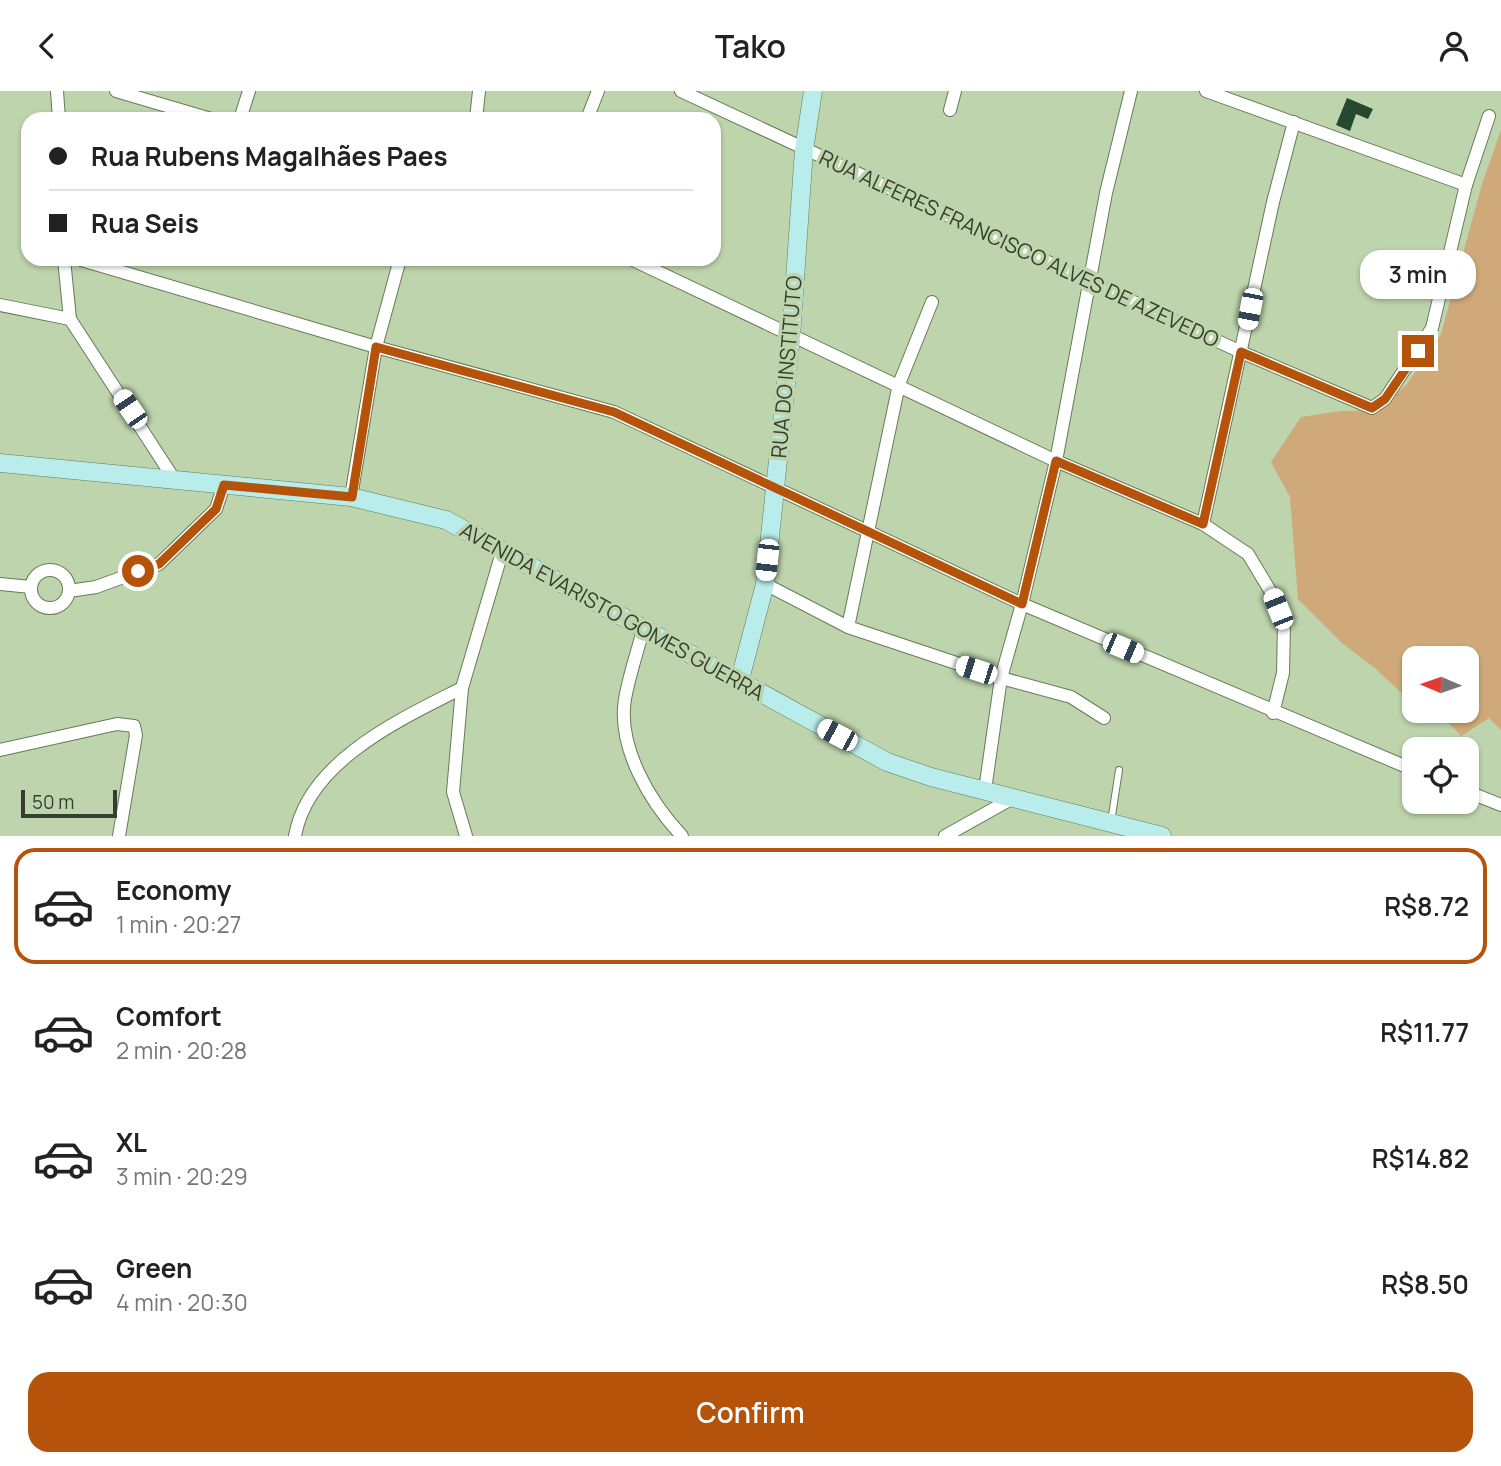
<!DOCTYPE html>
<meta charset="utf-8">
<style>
body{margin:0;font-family:Manrope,sans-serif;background:#f6f6f6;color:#222;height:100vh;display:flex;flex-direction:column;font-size:26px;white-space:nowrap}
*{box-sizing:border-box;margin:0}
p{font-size:23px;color:#767676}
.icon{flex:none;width:38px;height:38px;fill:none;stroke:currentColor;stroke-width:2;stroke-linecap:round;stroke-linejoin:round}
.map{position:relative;height:745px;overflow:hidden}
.side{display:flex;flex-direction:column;background:#fff;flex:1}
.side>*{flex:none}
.banner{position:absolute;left:21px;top:21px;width:700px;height:154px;border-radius:21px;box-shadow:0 2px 5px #0004;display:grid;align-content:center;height:154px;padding:0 28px;background:#fff}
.needle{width:46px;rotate:272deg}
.controls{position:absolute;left:1402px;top:555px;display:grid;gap:14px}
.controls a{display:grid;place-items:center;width:77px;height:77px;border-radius:14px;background:#fff;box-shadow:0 2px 5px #0004;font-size:35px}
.scale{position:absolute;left:21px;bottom:18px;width:96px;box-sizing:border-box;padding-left:7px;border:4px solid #363f2f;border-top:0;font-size:19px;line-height:24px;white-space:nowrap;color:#363f2f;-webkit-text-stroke:5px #bdd4ad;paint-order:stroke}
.end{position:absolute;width:32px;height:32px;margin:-16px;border:9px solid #b45309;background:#fff;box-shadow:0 0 0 4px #fff}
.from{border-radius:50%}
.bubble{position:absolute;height:49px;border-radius:21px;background:#fff;box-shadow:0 2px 5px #0004;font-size:23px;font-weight:600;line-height:49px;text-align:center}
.car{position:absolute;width:21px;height:42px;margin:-21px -10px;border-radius:9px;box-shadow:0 0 5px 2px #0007;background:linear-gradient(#fff 24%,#345 0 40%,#fff 0 76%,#345 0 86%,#fff 0)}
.banner b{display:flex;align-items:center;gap:24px;height:66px;font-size:26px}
.banner b+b{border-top:2px solid #e0e0e0}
.banner i{width:18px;height:18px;background:#222}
ul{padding:12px 0 0;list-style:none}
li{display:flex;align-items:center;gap:21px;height:116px;margin:0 14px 10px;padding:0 14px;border:4px solid transparent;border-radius:21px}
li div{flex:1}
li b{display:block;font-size:26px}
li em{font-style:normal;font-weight:600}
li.current{border-color:#b45309}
li>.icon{width:63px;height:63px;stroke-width:1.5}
.primary-button{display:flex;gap:14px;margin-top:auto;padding:14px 28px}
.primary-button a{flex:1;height:80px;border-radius:21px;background:#b45309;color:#fff;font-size:28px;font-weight:600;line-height:80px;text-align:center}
header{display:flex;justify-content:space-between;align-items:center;height:91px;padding:0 28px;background:#fff;font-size:32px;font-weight:600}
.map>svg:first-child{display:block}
</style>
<header><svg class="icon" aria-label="back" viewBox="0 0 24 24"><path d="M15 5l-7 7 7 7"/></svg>Tako<svg class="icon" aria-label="person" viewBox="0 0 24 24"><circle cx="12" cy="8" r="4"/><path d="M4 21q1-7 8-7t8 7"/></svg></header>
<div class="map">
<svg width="1501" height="745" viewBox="0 0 1501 745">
<rect width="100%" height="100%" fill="#bdd4ad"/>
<!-- green -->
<path fill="#cfa979" d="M 1501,39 L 1501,639 L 1489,627 L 1461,645 L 1448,631 L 1443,620 L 1466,620 L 1466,567 L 1414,567 L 1413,613 L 1375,577 L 1342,552 L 1298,508 L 1290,406 L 1271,371 L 1301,326 L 1341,320 L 1379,319 L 1407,293 L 1441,243 L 1482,93 Z"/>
<!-- building -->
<path fill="#254930" d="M 1347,7 L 1373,18 L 1368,28 L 1356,23 L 1350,40 L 1336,34 Z"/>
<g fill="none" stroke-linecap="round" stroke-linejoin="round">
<defs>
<path id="service" d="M 1111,731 L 1119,679"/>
<g id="minor">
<path d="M 57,0 L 59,28"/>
<path d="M 116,0 L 211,28"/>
<path d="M 681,0 L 1241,261 L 1372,317 L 1385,308 L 1432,237 L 1466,94 L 1489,25"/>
<path d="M 1206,0 L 1466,94"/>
<path d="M 950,19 L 955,0"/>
<path d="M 240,28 L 249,0"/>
<path d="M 476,28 L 479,0"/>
<path d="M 587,28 L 598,0"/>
<path d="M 64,168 L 70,228 L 176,391"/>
<path d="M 78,168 L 376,256 L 614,321 L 1022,513 L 1414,679"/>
<path d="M 631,168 L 1056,370 L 1203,433 L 1248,463 L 1272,503 L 1284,533 L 1283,582 L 1273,622"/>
<path d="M 0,214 L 70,228"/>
<path d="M 351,406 L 376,256 L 400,168"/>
<path d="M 1203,433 L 1273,111 L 1294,31"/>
<circle cx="50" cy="498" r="19"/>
<path d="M 0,493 L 31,496"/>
<path d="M 765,493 L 848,536 L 1001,587 L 1071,606 L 1104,627"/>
<path d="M 69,500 L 96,496 L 159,473 L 216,418 L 224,394"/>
<path d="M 848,536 L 899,293 L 932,211"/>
<path d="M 643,539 C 637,562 629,585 625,608 C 617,656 650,711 682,745"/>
<path d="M 0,659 L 117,633 L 134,635 L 136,644 L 119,745"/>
<path d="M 985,699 L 1001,587 L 1022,513 L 1056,370 L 1106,102 L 1131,0"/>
<path d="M 1466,700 L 1501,714"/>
<path d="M 295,745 C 308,670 401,628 462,597"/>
<path d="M 466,745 L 453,701 L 462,597 L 503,458"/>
<path d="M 945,745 L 1013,707"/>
</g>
<g id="secondary">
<path d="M 0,372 L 351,406 L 446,429 L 887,671 L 931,686 L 1162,745"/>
<path d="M 739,592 L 765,493 L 791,245 L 804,59 L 813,0"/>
</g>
</defs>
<!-- service casing -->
<use href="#service" stroke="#667b57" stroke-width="8"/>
<!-- minor casing -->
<use href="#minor" stroke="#667b57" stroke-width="14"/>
<!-- secondary casing -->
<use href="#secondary" stroke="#667b57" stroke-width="19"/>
<!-- service -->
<use href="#service" stroke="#fff" stroke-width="6"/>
<!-- minor -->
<use href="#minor" stroke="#fff" stroke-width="12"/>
<!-- secondary -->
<use href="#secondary" stroke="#b9edec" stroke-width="18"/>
</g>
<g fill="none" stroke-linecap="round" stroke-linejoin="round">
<!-- route -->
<path stroke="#b45309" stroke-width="9" d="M 138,480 L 159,473 L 216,418 L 224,394 L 352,406 L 376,256 L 614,321 L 1022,513 L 1056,370 L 1203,433 L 1241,261 L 1372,317 L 1385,308 L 1418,260"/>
</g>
<g text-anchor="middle" stroke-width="7" stroke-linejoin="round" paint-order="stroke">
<!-- street labels -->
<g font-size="21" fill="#363f2f" stroke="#bdd4ad">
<text transform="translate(1019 158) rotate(25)" y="7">RUA ALFERES FRANCISCO ALVES DE AZEVEDO</text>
<text transform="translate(787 276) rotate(-85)" y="7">RUA DO INSTITUTO</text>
<text transform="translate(612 521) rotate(29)" y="7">AVENIDA EVARISTO GOMES GUERRA</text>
</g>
</g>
</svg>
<div class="controls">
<a><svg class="needle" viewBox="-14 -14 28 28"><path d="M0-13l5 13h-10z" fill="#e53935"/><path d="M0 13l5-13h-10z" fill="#767676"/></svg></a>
<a><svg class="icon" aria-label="locate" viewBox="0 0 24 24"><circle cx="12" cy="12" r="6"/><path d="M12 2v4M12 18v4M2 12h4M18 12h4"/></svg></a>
</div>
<div class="scale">50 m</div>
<i class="end from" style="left:138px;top:480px"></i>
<i class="end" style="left:1418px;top:260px"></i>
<div class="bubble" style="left:1360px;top:159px;width:116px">3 min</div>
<i class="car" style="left:1250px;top:218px;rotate:191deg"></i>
<i class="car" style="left:130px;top:318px;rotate:326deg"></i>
<i class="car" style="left:767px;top:469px;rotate:186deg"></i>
<i class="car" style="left:1278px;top:518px;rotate:338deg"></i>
<i class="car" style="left:1123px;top:557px;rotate:113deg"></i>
<i class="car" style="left:976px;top:579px;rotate:288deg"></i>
<i class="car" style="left:837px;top:644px;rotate:298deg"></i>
<div class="banner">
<b><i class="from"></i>Rua Rubens Magalhães Paes</b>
<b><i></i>Rua Seis</b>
</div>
</div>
<section class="side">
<ul>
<li class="current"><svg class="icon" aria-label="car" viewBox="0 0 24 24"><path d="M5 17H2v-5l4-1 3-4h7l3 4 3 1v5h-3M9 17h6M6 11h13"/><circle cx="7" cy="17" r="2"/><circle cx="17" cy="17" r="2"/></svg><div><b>Economy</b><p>1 min · 20:27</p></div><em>R$8.72</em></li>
<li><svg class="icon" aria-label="car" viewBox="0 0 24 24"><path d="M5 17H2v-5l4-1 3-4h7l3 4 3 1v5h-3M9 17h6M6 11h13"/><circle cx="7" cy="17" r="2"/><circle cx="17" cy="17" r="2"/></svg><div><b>Comfort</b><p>2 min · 20:28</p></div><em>R$11.77</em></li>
<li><svg class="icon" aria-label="car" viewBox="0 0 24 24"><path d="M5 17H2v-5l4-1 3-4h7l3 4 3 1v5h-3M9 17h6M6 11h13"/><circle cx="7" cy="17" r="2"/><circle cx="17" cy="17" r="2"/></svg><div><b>XL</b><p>3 min · 20:29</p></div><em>R$14.82</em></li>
<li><svg class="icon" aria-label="car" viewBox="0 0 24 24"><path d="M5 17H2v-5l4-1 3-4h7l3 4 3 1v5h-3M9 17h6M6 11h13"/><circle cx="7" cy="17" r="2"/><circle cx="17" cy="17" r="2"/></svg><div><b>Green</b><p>4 min · 20:30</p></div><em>R$8.50</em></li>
</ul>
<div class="primary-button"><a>Confirm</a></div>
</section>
